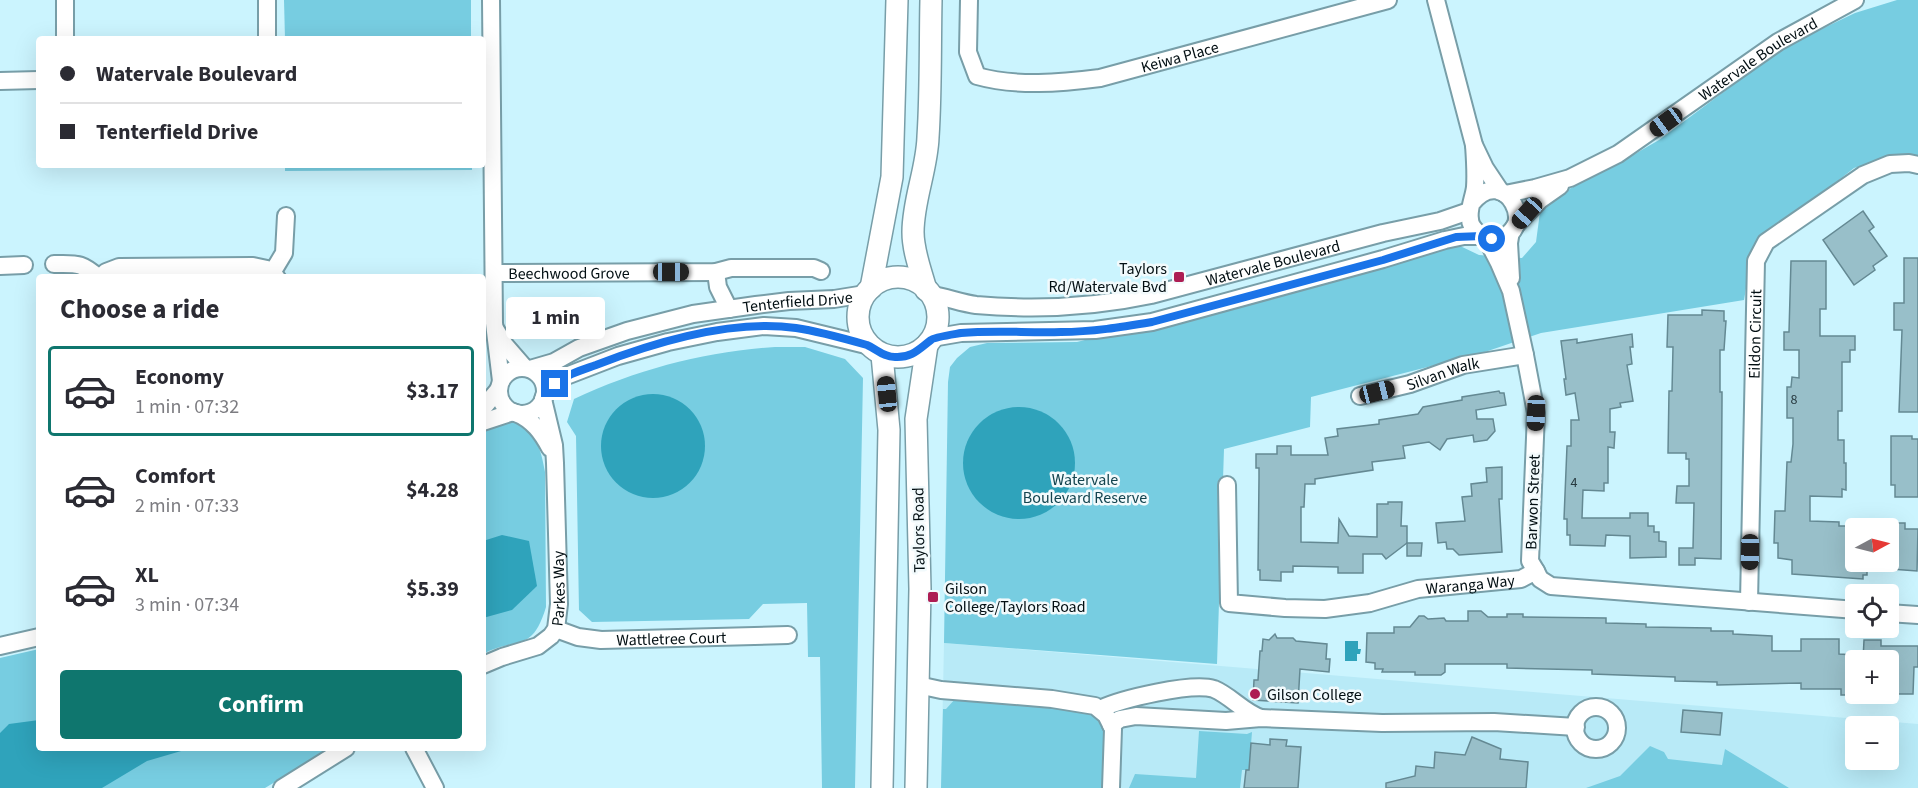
<!DOCTYPE html>
<meta charset="utf-8">
<style>
body{margin:0;font-family:"Source Sans 3",sans-serif;background:#f2f2f3;color:#2b2b33;height:100vh;display:flex;flex-direction:column;font-size:22px;white-space:nowrap}
*{box-sizing:border-box;margin:0}
p{font-size:20px;color:#7c7c81}
.icon{flex:none;width:33px;height:33px;fill:none;stroke:currentColor;stroke-width:2;stroke-linecap:round;stroke-linejoin:round}
.map{position:relative;flex:1;overflow:hidden}
.sheet{position:absolute;left:36px;top:274px;width:450px;height:477px;display:flex;flex-direction:column;background:#fff;border-radius:6px;box-shadow:0 6px 24px #0002}
.sheet>*{flex:none}
.guide{position:absolute;left:36px;top:36px;width:450px;height:132px;border-radius:6px;box-shadow:0 6px 24px #0002;display:grid;align-content:center;height:132px;padding:0 24px;background:#fff}
.needle{width:39px;rotate:83deg}
.tools{position:absolute;left:1845px;top:518px;display:grid;gap:12px}
.tools a{display:grid;place-items:center;width:54px;height:54px;border-radius:6px;background:#fff;box-shadow:0 6px 24px #0002;font-size:30px}
.end{position:absolute;width:27px;height:27px;margin:-14px;border:8px solid #1a73e8;background:#fff;box-shadow:0 0 0 3px #fff}
.from{border-radius:50%}
.bubble{position:absolute;height:42px;border-radius:6px;background:#fff;box-shadow:0 6px 24px #0002;font-size:20px;font-weight:700;line-height:42px;text-align:center}
.car{position:absolute;width:18px;height:36px;margin:-18px -9px;border-radius:8px;box-shadow:0 0 4px 2px #0007;background:linear-gradient(#222 24%,#8ab4d8 0 40%,#222 0 76%,#8ab4d8 0 86%,#222 0)}
.guide b{display:flex;align-items:center;gap:21px;height:57px;font-size:22px}
.guide b+b{border-top:2px solid #e1e1e2}
.guide i{width:15px;height:15px;background:#2b2b33}
ul{padding:0;list-style:none}
li{display:flex;align-items:center;gap:18px;height:90px;margin:0 12px 9px;padding:0 12px;border:3px solid transparent;border-radius:6px}
li div{flex:1}
li b{display:block;font-size:22px}
li em{font-style:normal;font-weight:700}
li.selected{border-color:#0f766e}
li>.icon{width:54px;height:54px;stroke-width:1.5}
h2{padding:0 24px;font-size:27px;line-height:72px}
.primary-button{display:flex;gap:12px;margin-top:auto;padding:12px 24px}
.primary-button a{flex:1;height:69px;border-radius:6px;background:#0f766e;color:#fff;font-size:24px;font-weight:700;line-height:69px;text-align:center}
.map>svg:first-child{display:block}
</style>
<div class="map">
<svg width="1918" height="788" viewBox="0 0 1918 788">
<rect width="100%" height="100%" fill="#cbf4fe"/>
<!-- built -->
<path fill="#b8eaf7" fill-rule="evenodd" d="M 944,643 L 1918,724 L 1918,788 L 941,788 ZM 1856,726 L 1888,726 L 1888,759 L 1856,759 Z"/>
<!-- green -->
<g fill="#77cde1">
<path d="M 284,0 L 471,0 L 471,39 L 285,39 Z"/>
<path d="M 1897,0 L 1918,0 L 1918,160 L 1885,159 L 1854,168 L 1763,240 L 1752,253 L 1744,300 L 1541,333 L 1482,353 L 1311,397 L 1310,427 L 1224,449 L 1217,664 L 944,643 L 948,382 L 950,367 L 957,358 L 970,347 L 987,343 L 1077,342 L 1458,245 L 1479,255 L 1522,258 L 1536,242 L 1540,212 L 1571,188 L 1614,166 L 1659,140 L 1784,47 L 1855,13 Z"/>
<path d="M 285,165 L 472,165 L 472,170 L 285,171 Z"/>
<path d="M 775,347 L 805,347 L 845,359 L 863,378 L 855,788 L 822,788 L 820,657 L 808,657 L 807,603 L 763,604 L 749,619 L 592,622 L 579,610 L 576,436 L 567,422 L 574,399 C 639,369 704,352 775,347 Z"/>
<path d="M 516,419 C 536,433 541,449 545,472 L 546,607 C 532,654 517,636 483,654 L 483,426 Z"/>
<path d="M 39,649 L 39,748 L 330,749 L 265,788 L 0,788 L 0,658 Z"/>
<path d="M 956,698 L 1087,709 C 1116,724 1105,761 1103,788 L 941,788 L 943,709 L 946,709 Z"/>
<path d="M 1199,731 L 1247,734 L 1252,732 L 1249,770 L 1242,770 L 1240,788 L 1129,788 L 1135,774 L 1196,778 Z"/>
<path d="M 1650,746 L 1664,752 L 1668,759 L 1722,765 L 1725,749 L 1789,788 L 1586,788 L 1620,776 Z"/>
</g>
<!-- water -->
<g fill="#2fa3bb">
<circle cx="653" cy="446" r="52"/>
<circle cx="1019" cy="463" r="56"/>
<path d="M 502,535 L 529,541 L 537,586 L 512,610 L 483,618 L 483,541 Z"/>
<path d="M 1345,641 L 1358,641 L 1358,649 L 1361,649 L 1360,654 L 1357,654 L 1357,661 L 1345,661 Z"/>
<path d="M 39,720 L 39,748 L 188,749 L 147,761 L 102,788 L 0,788 L 0,733 L 9,724 Z"/>
</g>
<!-- building -->
<g fill="#98bfc9" stroke="#648993" stroke-width="1.5">
<path d="M 1863,211 L 1874,227 L 1869,231 L 1887,256 L 1873,266 L 1875,270 L 1854,285 L 1823,240 Z"/>
<path d="M 1904,258 L 1918,258 L 1918,412 L 1899,412 L 1902,330 L 1894,330 L 1894,303 L 1904,303 Z"/>
<path d="M 1791,261 L 1826,261 L 1826,309 L 1820,309 L 1820,336 L 1855,336 L 1855,350 L 1850,350 L 1850,362 L 1842,362 L 1842,411 L 1838,411 L 1838,440 L 1844,440 L 1844,463 L 1846,463 L 1846,490 L 1842,489 L 1842,497 L 1810,496 L 1810,521 L 1839,522 L 1839,526 L 1856,526 L 1856,561 L 1867,561 L 1867,575 L 1863,575 L 1863,579 L 1792,574 L 1792,560 L 1778,558 L 1778,543 L 1774,543 L 1775,511 L 1785,511 L 1787,462 L 1791,462 L 1793,444 L 1793,418 L 1787,418 L 1787,387 L 1791,387 L 1792,377 L 1799,378 L 1799,350 L 1784,350 L 1784,332 L 1789,332 Z"/>
<path d="M 1702,310 L 1724,311 L 1724,321 L 1726,321 L 1724,350 L 1720,350 L 1720,392 L 1722,392 L 1722,400 L 1721,559 L 1695,558 L 1695,565 L 1679,565 L 1679,548 L 1693,548 L 1694,503 L 1676,503 L 1677,486 L 1689,486 L 1689,459 L 1686,459 L 1686,453 L 1668,453 L 1669,391 L 1672,391 L 1673,347 L 1667,347 L 1668,315 L 1702,315 Z"/>
<path d="M 1632,334 L 1633,347 L 1630,347 L 1632,364 L 1627,365 L 1633,401 L 1620,403 L 1621,407 L 1610,409 L 1610,432 L 1615,432 L 1614,448 L 1608,447 L 1608,483 L 1604,483 L 1604,491 L 1583,490 L 1582,518 L 1630,518 L 1630,513 L 1648,513 L 1648,526 L 1654,526 L 1654,532 L 1659,532 L 1659,541 L 1666,542 L 1666,557 L 1630,558 L 1630,536 L 1606,535 L 1605,546 L 1570,545 L 1570,535 L 1567,535 L 1567,519 L 1564,519 L 1567,446 L 1571,446 L 1571,420 L 1579,420 L 1575,393 L 1566,395 L 1564,379 L 1566,379 L 1561,341 L 1577,339 L 1577,343 Z"/>
<path d="M 1499,391 L 1500,393 L 1504,393 L 1506,405 L 1476,410 L 1477,419 L 1493,419 L 1495,431 L 1487,440 L 1474,442 L 1473,435 L 1447,439 L 1440,450 L 1429,442 L 1403,446 L 1405,458 L 1372,462 L 1373,470 L 1315,479 L 1315,484 L 1305,484 L 1304,507 L 1301,507 L 1301,542 L 1338,543 L 1339,519 L 1349,536 L 1377,537 L 1377,504 L 1388,504 L 1388,502 L 1402,502 L 1401,526 L 1407,526 L 1407,543 L 1386,559 L 1382,554 L 1363,554 L 1363,573 L 1338,573 L 1338,567 L 1293,566 L 1293,572 L 1281,572 L 1281,581 L 1260,580 L 1260,570 L 1258,570 L 1259,478 L 1259,468 L 1256,468 L 1256,454 L 1277,454 L 1277,446 L 1291,446 L 1291,455 L 1328,455 L 1325,438 L 1338,436 L 1337,429 L 1379,424 L 1379,420 L 1418,414 L 1423,407 L 1462,400 L 1462,397 Z"/>
<path d="M 1891,436 L 1912,436 L 1912,439 L 1918,439 L 1918,497 L 1895,497 L 1895,485 L 1891,485 Z"/>
<path d="M 1502,467 L 1502,499 L 1499,499 L 1502,552 L 1459,555 L 1453,549 L 1447,549 L 1446,542 L 1438,543 L 1436,523 L 1465,521 L 1462,497 L 1472,496 L 1471,484 L 1487,482 L 1486,468 Z"/>
<path d="M 1892,523 L 1905,523 L 1905,529 L 1918,529 L 1917,571 L 1891,569 Z"/>
<path d="M 1407,543 L 1422,543 L 1421,556 L 1407,556 Z"/>
<path d="M 1468,611 L 1481,611 L 1488,617 L 1507,617 L 1507,614 L 1523,614 L 1523,617 L 1606,618 L 1606,623 L 1646,624 L 1646,627 L 1711,628 L 1711,631 L 1733,631 L 1733,634 L 1772,636 L 1772,651 L 1801,651 L 1801,639 L 1839,639 L 1839,654 L 1856,655 L 1856,695 L 1841,695 L 1841,689 L 1801,689 L 1801,683 L 1717,685 L 1717,682 L 1675,681 L 1675,677 L 1592,674 L 1592,670 L 1507,668 L 1507,664 L 1445,664 L 1445,672 L 1441,675 L 1415,675 L 1415,672 L 1382,672 L 1383,669 L 1375,669 L 1375,663 L 1366,662 L 1367,633 L 1394,633 L 1394,627 L 1410,627 L 1419,616 L 1424,616 L 1428,619 L 1444,618 L 1446,621 L 1468,621 Z"/>
<path d="M 1275,634 L 1277,638 L 1293,638 L 1296,641 L 1327,644 L 1326,659 L 1330,659 L 1329,672 L 1300,669 L 1298,703 L 1253,700 L 1254,680 L 1258,680 L 1260,651 L 1262,651 L 1263,639 L 1269,640 Z"/>
<path d="M 1864,640 L 1881,640 L 1881,646 L 1918,646 L 1918,667 L 1914,667 L 1913,694 L 1888,694 L 1888,660 L 1863,660 Z"/>
<path d="M 1683,710 L 1722,713 L 1720,735 L 1681,732 Z"/>
<path d="M 1472,737 L 1501,749 L 1500,759 L 1528,762 L 1526,788 L 1386,788 L 1386,783 L 1415,776 L 1416,766 L 1434,768 L 1435,752 L 1465,755 Z"/>
<path d="M 1270,739 L 1287,740 L 1286,746 L 1301,747 L 1298,788 L 1244,788 L 1246,770 L 1249,770 L 1251,743 L 1270,745 Z"/>
</g>
<g fill="none" stroke-linecap="round" stroke-linejoin="round">
<defs>
<g id="minor">
<path d="M 65,0 L 65,39"/>
<path d="M 267,0 L 267,39"/>
<path d="M 491,0 L 494,323 L 501,381"/>
<path id="s1" d="M 969,0 L 968,52 L 977,76 C 1016,87 1061,83 1100,78 L 1388,0"/>
<path d="M 1436,0 L 1474,145 L 1485,168 L 1501,192"/>
<path d="M 0,81 L 39,80"/>
<path id="s2" d="M 1505,194 L 1535,188 L 1570,178 L 1618,154 L 1778,42 L 1855,0"/>
<path d="M 1472,203 C 1505,162 1540,232 1497,239 C 1489,240 1481,237 1476,231 C 1473,228 1470,223 1470,219 C 1468,209 1474,197 1475,187 C 1476,173 1475,159 1474,145"/>
<path d="M 1514,227 L 1540,200 L 1560,186"/>
<path d="M 1486,238 L 1499,263 L 1511,291 L 1525,355 L 1536,413 L 1530,561 L 1536,571"/>
<path d="M 54,264 C 77,264 81,262 99,278"/>
<path d="M 0,266 L 24,265"/>
<path d="M 716,272 L 718,287 L 729,309"/>
<path d="M 272,273 L 284,253 L 286,216"/>
<path id="s3" d="M 495,273 L 716,272 L 731,268 L 814,268 L 821,271"/>
<path d="M 100,278 L 106,272 L 119,267 L 253,266 L 267,269 L 277,278"/>
<path d="M 1511,278 L 1509,243 L 1511,231"/>
<path id="s4" d="M 931,295 C 946,297 961,303 976,305 C 1033,310 1095,307 1151,295 L 1383,233 L 1440,221 L 1469,211"/>
<path d="M 496,330 L 505,345 L 525,368"/>
<path d="M 932,338 L 961,333 L 1095,330 L 1152,322 L 1383,259 L 1445,240 L 1464,236 L 1482,236"/>
<circle cx="522" cy="391" r="23"/>
<path id="s5" d="M 530,369 L 554,362 L 579,348 L 627,331 L 693,314 L 756,305 L 789,301 L 834,299 L 865,294"/>
<path d="M 544,396 L 561,378 L 618,356 L 668,342 L 717,332 L 764,326 L 796,328 L 870,346"/>
<path id="s6" d="M 1360,396 L 1410,384 L 1463,365 L 1525,355"/>
<path d="M 483,408 L 499,389"/>
<path d="M 516,413 C 533,420 542,433 550,448"/>
<path d="M 483,422 L 513,412"/>
<path id="s7" d="M 1227,485 L 1229,603 L 1285,608 L 1325,609 L 1370,603 L 1418,589 L 1521,579 L 1536,571 L 1540,579 L 1551,586 L 1856,610"/>
<path id="s8" d="M 1749,602 L 1756,261 L 1766,242 L 1863,175 L 1890,164 L 1909,163 L 1918,165"/>
<path d="M 1888,613 L 1918,615"/>
<path id="s9" d="M 556,629 L 578,637 L 601,640 L 788,635"/>
<path d="M 0,646 L 39,637"/>
<path id="s10" d="M 483,665 L 502,657 L 538,646 L 551,636 L 556,629 L 559,604 L 555,463 L 554,445 L 543,399"/>
<path d="M 918,685 L 941,690 L 1052,699 L 1095,706 L 1106,715 L 1113,729 L 1111,788"/>
<circle cx="1596" cy="728" r="21"/>
<path d="M 1100,709 C 1121,699 1192,682 1214,689 C 1231,696 1243,712 1261,718"/>
<path d="M 1111,725 L 1120,719 L 1136,716 L 1226,721 L 1261,718 L 1382,723 L 1494,722 L 1576,727"/>
<path d="M 414,748 L 435,788"/>
<path d="M 282,788 L 346,748"/>
</g>
<g id="major">
<circle cx="898" cy="317" r="40"/>
<path d="M 871,288 L 892,177 L 897,0"/>
<path d="M 926,290 C 921,271 913,252 913,232 C 913,200 927,169 928,137 C 931,92 930,46 931,0"/>
<path d="M 882,788 L 889,430 L 882,355"/>
<path d="M 916,788 L 920,589 L 916,419 L 927,345"/>
</g>
</defs>
<!-- minor casing -->
<use href="#minor" stroke="#789ea8" stroke-width="20"/>
<!-- major casing -->
<use href="#major" stroke="#789ea8" stroke-width="24"/>
<!-- minor -->
<use href="#minor" stroke="#fff" stroke-width="16"/>
<!-- major -->
<use href="#major" stroke="#fff" stroke-width="21"/>
</g>
<g fill="none" stroke-linecap="round" stroke-linejoin="round">
<!-- route -->
<path stroke="#1a73e8" stroke-width="8" d="M 555,384 C 567,374 582,370 596,365 C 655,342 732,319 796,328 C 817,331 846,339 867,345 C 877,349 883,357 895,357 C 912,358 919,349 931,340 C 934,337 956,334 961,333 C 994,330 1028,333 1061,332 C 1092,332 1122,327 1152,322 L 1383,260 L 1456,237 L 1482,236 L 1492,239"/>
</g>
<!-- markers -->
<g fill="#ad1d53" stroke="#f2fafc" stroke-width="2">
<rect x="1173" y="271" width="12" height="12" rx="3"/>
<rect x="927" y="591" width="12" height="12" rx="3"/>
<circle cx="1255" cy="694" r="6"/>
</g>
<g text-anchor="middle" stroke-width="5" stroke-linejoin="round" paint-order="stroke">
<!-- number labels -->
<g font-size="14" fill="#283a40">
<text x="1794" y="404">8</text>
<text x="1574" y="487">4</text>
</g>
<!-- street labels -->
<g font-size="16" fill="#020e12" stroke="#f2fafc">
<text dy="6" stroke="none"><textPath href="#s1" startOffset="284">Keiwa Place</textPath></text>
<text dy="6" stroke="none"><textPath href="#s2" startOffset="290">Watervale Boulevard</textPath></text>
<text dy="6" stroke="none"><textPath href="#s4" startOffset="348">Watervale Boulevard</textPath></text>
<text dy="6" stroke="none"><textPath href="#s3" startOffset="74">Beechwood Grove</textPath></text>
<text dy="6" stroke="none"><textPath href="#s5" startOffset="278">Tenterfield Drive</textPath></text>
<text dy="6" stroke="none"><textPath href="#s8" startOffset="268">Eildon Circuit</textPath></text>
<text dy="6" stroke="none"><textPath href="#s6" startOffset="86">Silvan Walk</textPath></text>
<text transform="translate(1532 502) rotate(-88)" y="6">Barwon Street</text>
<text transform="translate(918 530) rotate(-91)" y="6">Taylors Road</text>
<text dy="6" stroke="none"><textPath href="#s7" startOffset="362">Waranga Way</textPath></text>
<text dy="6" stroke="none"><textPath href="#s10" startOffset="124">Parkes Way</textPath></text>
<text dy="6" stroke="none"><textPath href="#s9" startOffset="117">Wattletree Court</textPath></text>
</g>
<!-- poi labels -->
<g font-size="16" fill="#020e12" stroke="#f2fafc" text-anchor="start">
<text x="1167" y="274" text-anchor="end">Taylors<tspan x="1167" dy="18">Rd/Watervale Bvd</tspan></text>
<text x="945" y="594">Gilson<tspan x="945" dy="18">College/Taylors Road</tspan></text>
<text x="1267" y="700">Gilson College</text>
</g>
<!-- park labels -->
<g font-size="16" fill="#13444f" stroke="#f2fafc">
<text x="1085" y="485">Watervale<tspan x="1085" dy="18">Boulevard Reserve</tspan></text>
</g>
</g>
</svg>
<div class="tools">
<a><svg class="needle" viewBox="-14 -14 28 28"><path d="M0-13l5 13h-10z" fill="#e53935"/><path d="M0 13l5-13h-10z" fill="#7c7c81"/></svg></a>
<a><svg class="icon" aria-label="locate" viewBox="0 0 24 24"><circle cx="12" cy="12" r="6"/><path d="M12 2v4M12 18v4M2 12h4M18 12h4"/></svg></a>
<a>+</a>
<a>−</a>
</div>
<i class="end from" style="left:1492px;top:239px"></i>
<i class="end" style="left:555px;top:384px"></i>
<div class="bubble" style="left:506px;top:297px;width:99px">1 min</div>
<i class="car" style="left:1666px;top:122px;rotate:234deg"></i>
<i class="car" style="left:1527px;top:213px;rotate:222deg"></i>
<i class="car" style="left:671px;top:272px;rotate:90deg"></i>
<i class="car" style="left:1377px;top:392px;rotate:76deg"></i>
<i class="car" style="left:887px;top:394px;rotate:354deg"></i>
<i class="car" style="left:1536px;top:413px;rotate:182deg"></i>
<i class="car" style="left:1750px;top:552px;rotate:181deg"></i>
<div class="guide">
<b><i class="from"></i>Watervale Boulevard</b>
<b><i></i>Tenterfield Drive</b>
</div>
<section class="sheet">
<h2>Choose a ride</h2>
<ul>
<li class="selected"><svg class="icon" aria-label="car" viewBox="0 0 24 24"><path d="M5 17H2v-5l4-1 3-4h7l3 4 3 1v5h-3M9 17h6M6 11h13"/><circle cx="7" cy="17" r="2"/><circle cx="17" cy="17" r="2"/></svg><div><b>Economy</b><p>1 min · 07:32</p></div><em>$3.17</em></li>
<li><svg class="icon" aria-label="car" viewBox="0 0 24 24"><path d="M5 17H2v-5l4-1 3-4h7l3 4 3 1v5h-3M9 17h6M6 11h13"/><circle cx="7" cy="17" r="2"/><circle cx="17" cy="17" r="2"/></svg><div><b>Comfort</b><p>2 min · 07:33</p></div><em>$4.28</em></li>
<li><svg class="icon" aria-label="car" viewBox="0 0 24 24"><path d="M5 17H2v-5l4-1 3-4h7l3 4 3 1v5h-3M9 17h6M6 11h13"/><circle cx="7" cy="17" r="2"/><circle cx="17" cy="17" r="2"/></svg><div><b>XL</b><p>3 min · 07:34</p></div><em>$5.39</em></li>
</ul>
<div class="primary-button"><a>Confirm</a></div>
</section>
</div>
